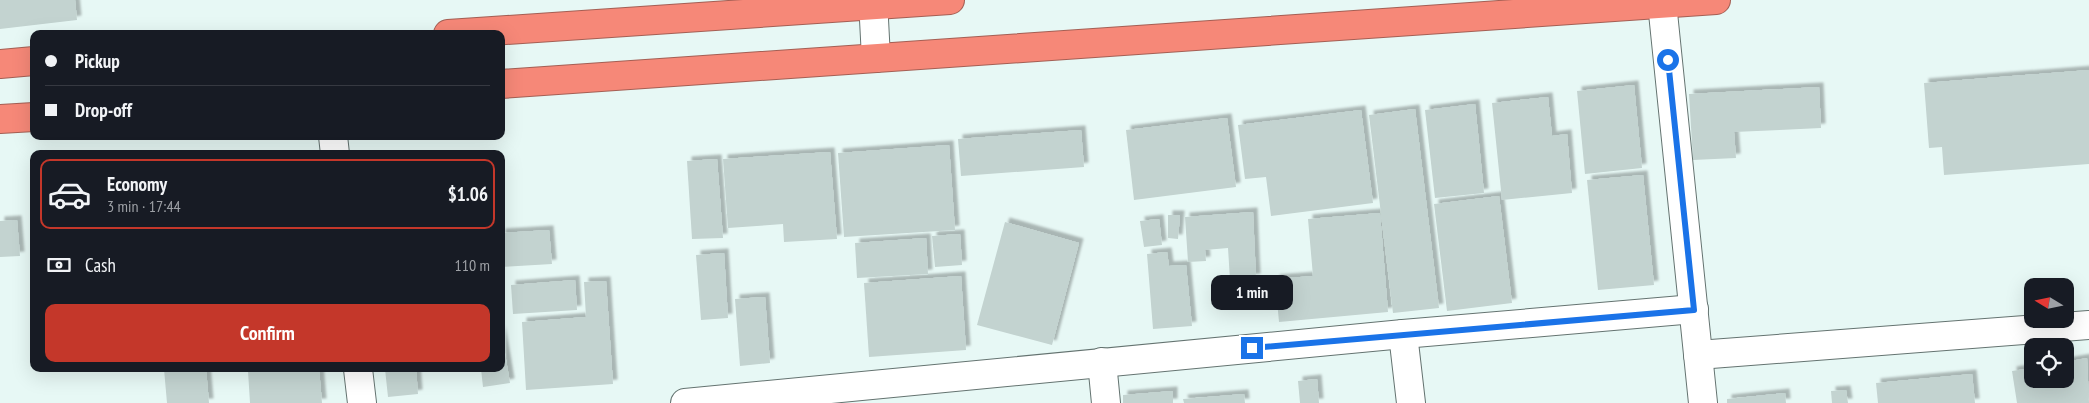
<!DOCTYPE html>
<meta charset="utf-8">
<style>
body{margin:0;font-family:"PT Sans Narrow",sans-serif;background:#20242c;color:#f1f3f6;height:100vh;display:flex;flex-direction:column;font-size:19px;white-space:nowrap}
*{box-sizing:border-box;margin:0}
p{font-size:16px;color:#9ea1a6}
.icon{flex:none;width:28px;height:28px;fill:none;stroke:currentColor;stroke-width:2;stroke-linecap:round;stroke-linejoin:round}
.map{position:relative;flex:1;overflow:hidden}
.drawer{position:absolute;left:30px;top:150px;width:475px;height:222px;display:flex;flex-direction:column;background:#171b24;border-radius:10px;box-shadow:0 5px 20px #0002}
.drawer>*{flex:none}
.banner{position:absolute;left:30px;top:30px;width:475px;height:110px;border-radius:10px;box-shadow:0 5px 20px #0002;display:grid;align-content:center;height:110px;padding:0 15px;background:#171b24}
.needle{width:32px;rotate:280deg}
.buttons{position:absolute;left:2024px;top:278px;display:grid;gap:10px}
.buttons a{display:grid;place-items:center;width:50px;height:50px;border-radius:10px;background:#171b24;box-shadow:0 5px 20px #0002;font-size:25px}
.end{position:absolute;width:22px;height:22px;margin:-11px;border:6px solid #1a73e8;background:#fff;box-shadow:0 0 0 2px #fff}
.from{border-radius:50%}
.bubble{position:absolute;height:35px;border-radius:10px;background:#171b24;box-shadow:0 5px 20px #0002;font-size:16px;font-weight:600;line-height:35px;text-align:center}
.banner b{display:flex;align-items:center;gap:18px;height:48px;font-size:19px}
.banner b+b{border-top:1px solid #363941}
.banner i{width:12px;height:12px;background:#f1f3f6}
ul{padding:9px 0 0;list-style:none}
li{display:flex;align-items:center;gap:15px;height:70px;margin:0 10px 8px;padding:0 5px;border:2px solid transparent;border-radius:10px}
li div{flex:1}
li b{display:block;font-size:19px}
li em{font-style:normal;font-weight:600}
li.selected{border-color:#c4372a}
li>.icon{width:45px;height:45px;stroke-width:1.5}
.pay{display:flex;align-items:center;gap:12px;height:55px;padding:0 15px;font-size:19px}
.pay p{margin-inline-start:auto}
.button{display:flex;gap:10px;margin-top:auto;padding:10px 15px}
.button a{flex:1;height:58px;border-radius:10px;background:#c4372a;color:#fff;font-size:20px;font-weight:600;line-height:58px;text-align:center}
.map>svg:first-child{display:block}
</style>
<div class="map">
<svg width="2089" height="403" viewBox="0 0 2089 403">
<defs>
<filter id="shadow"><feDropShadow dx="4.5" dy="-4.5" stdDeviation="1" flood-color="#0004"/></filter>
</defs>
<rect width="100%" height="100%" fill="#e7f8f5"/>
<!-- building -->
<g fill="#c3d3d0" filter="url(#shadow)">
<path d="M 0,0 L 75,0 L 77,20 L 0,29 Z"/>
<path d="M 2089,70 L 2089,164 L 1944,175 L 1942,147 L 1929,148 L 1924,83 Z"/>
<path d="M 1634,85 L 1642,168 L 1585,174 L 1577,91 Z"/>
<path d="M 1819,87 L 1821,128 L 1734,132 L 1736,158 L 1693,160 L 1689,94 Z"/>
<path d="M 1548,97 L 1552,136 L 1567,134 L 1572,193 L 1502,200 L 1492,103 Z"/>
<path d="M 1475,104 L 1484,193 L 1435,198 L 1425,110 Z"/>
<path d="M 1415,109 L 1439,308 L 1393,313 L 1369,115 Z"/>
<path d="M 1361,110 L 1373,203 L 1271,216 L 1266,177 L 1245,179 L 1238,125 Z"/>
<path d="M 1227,118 L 1236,187 L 1134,200 L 1126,130 Z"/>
<path d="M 1081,130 L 1084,167 L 961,176 L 958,139 Z"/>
<path d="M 949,145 L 955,230 L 844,237 L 838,153 Z"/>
<path d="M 830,152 L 837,239 L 784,242 L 783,224 L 728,228 L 723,159 Z"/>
<path d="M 717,159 L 723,238 L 692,239 L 687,161 Z"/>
<path d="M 1643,175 L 1654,285 L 1598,290 L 1587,180 Z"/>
<path d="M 1499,196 L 1512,303 L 1447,311 L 1434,204 Z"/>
<path d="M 1253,212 L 1256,278 L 1230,280 L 1228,248 L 1205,250 L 1206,261 L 1188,262 L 1185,217 Z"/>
<path d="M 1380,213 L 1388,312 L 1279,322 L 1275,279 L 1313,276 L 1308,219 Z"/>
<path d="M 1168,215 L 1180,215 L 1178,239 L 1168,238 Z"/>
<path d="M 1159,219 L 1162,245 L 1144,247 L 1140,221 Z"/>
<path d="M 17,220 L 20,256 L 0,257 L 0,221 Z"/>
<path d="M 1005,222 L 1079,243 L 1052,345 L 977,325 Z"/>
<path d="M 549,230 L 552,264 L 501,267 L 501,233 Z"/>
<path d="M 960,234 L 962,265 L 935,267 L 932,236 Z"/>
<path d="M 926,238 L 928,274 L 857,278 L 855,243 Z"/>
<path d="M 1167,252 L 1169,266 L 1186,265 L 1192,326 L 1153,329 L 1147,254 Z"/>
<path d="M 724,253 L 728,318 L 701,320 L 696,255 Z"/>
<path d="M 961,276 L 966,350 L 869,357 L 864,283 Z"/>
<path d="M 575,280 L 577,310 L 513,314 L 511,285 Z"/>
<path d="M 606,281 L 613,384 L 526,390 L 522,322 L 586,317 L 584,282 Z"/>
<path d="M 765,297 L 770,363 L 740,366 L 735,299 Z"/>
<path d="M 501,330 L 510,383 L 483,387 L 481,369 L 501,369 Z"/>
<path d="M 2087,358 L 2089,403 L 2017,403 L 2012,371 L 2032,368 L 2032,379 L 2065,379 L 2065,362 Z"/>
<path d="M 164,369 L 206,369 L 209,403 L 167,403 Z"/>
<path d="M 273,369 L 319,369 L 322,403 L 250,403 L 248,371 Z"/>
<path d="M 385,369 L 416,369 L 418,394 L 388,397 Z"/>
<path d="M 1972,374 L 1975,403 L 1878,403 L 1876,383 Z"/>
<path d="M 1317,379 L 1319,403 L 1300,403 L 1298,381 Z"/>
<path d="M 1846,390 L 1848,403 L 1832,403 L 1831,391 Z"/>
<path d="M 1173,391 L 1173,403 L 1123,403 L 1123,395 Z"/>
<path d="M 1785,393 L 1786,403 L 1727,403 L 1727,399 Z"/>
<path d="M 1244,394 L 1245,403 L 1184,403 L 1183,399 Z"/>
</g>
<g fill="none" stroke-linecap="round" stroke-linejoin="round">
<defs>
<g id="minor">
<path d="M 873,0 L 876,58"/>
<path d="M 1662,3 L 1703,403"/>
<path d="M 333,136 L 335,154"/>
<path d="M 1403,334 L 1411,403"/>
<path d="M 1698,355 L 2089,325"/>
<path d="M 1102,362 L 1106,403"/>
<path d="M 358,369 L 362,403"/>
<path d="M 685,403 L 1403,334 L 1694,309"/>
</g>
<g id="highway">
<path d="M 448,34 L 950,0"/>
<path d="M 0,64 L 34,61"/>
<path d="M 501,84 L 1716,0"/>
<path d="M 0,119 L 34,117"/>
</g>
</defs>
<!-- minor casing -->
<use href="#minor" stroke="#647370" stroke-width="30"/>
<!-- highway casing -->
<use href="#highway" stroke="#a45f54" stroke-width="30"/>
<!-- minor -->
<use href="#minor" stroke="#fff" stroke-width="28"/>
<!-- highway -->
<use href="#highway" stroke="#f68878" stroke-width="28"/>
</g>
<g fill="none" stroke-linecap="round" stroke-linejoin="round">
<!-- route -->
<path stroke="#1a73e8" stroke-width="6" d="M 1252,348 L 1694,310 L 1668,60"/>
</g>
</svg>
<div class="buttons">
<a><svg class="needle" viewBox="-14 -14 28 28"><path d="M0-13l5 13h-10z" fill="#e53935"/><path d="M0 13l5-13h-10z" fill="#9ea1a6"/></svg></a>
<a><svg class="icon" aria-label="locate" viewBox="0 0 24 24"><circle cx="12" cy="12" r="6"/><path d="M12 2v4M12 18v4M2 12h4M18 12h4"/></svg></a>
</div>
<i class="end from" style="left:1668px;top:60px"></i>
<i class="end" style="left:1252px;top:348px"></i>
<div class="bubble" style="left:1211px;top:275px;width:82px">1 min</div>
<div class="banner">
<b><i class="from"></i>Pickup</b>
<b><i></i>Drop-off</b>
</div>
<section class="drawer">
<ul>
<li class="selected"><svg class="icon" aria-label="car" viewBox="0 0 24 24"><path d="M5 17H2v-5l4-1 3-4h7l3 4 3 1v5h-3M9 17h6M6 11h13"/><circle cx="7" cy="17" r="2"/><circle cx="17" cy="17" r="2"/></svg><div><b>Economy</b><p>3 min · 17:44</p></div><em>$1.06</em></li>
</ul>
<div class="pay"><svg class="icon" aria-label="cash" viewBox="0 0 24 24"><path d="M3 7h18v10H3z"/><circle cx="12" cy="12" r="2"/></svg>Cash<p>110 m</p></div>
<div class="button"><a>Confirm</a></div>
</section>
</div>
